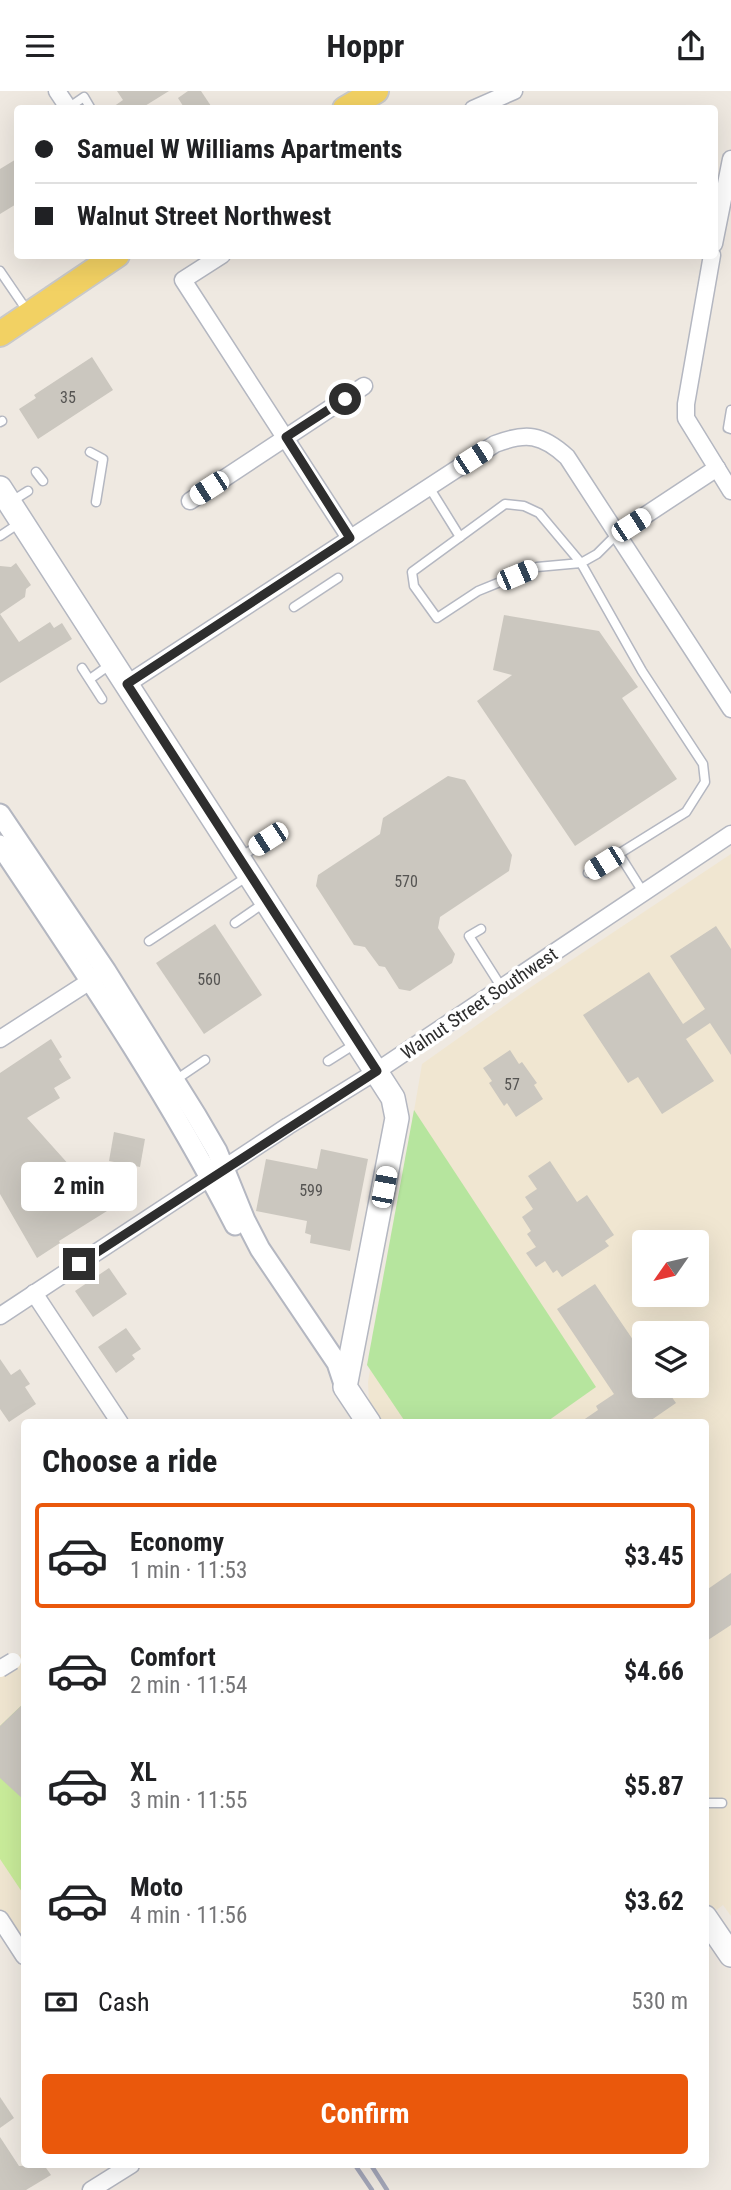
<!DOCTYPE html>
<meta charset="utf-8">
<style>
body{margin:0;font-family:"Roboto Condensed",sans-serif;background:#f2f2f2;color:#202124;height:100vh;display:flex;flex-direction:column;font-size:26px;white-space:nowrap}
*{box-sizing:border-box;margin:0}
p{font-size:23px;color:#757577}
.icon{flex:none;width:38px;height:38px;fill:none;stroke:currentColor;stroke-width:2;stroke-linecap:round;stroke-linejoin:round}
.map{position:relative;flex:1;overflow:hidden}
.drawer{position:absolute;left:21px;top:1328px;width:688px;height:749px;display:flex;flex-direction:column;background:#fff;border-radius:7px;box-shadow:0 7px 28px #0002}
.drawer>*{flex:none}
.guide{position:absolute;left:14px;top:14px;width:704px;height:154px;border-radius:7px;box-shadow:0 7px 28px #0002;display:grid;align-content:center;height:154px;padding:0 21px;background:#fff}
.needle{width:46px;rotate:236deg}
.fabs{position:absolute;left:632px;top:1139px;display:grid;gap:14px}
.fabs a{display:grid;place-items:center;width:77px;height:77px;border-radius:7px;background:#fff;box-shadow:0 7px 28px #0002;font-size:35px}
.end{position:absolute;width:32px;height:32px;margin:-16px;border:9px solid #2e2e2e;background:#fff;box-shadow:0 0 0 4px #fff}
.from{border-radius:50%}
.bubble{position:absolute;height:49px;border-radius:7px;background:#fff;box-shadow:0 7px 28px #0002;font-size:23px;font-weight:700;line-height:49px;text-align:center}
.car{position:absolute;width:21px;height:42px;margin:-21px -10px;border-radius:9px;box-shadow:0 0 5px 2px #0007;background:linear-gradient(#fff 24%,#345 0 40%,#fff 0 76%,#345 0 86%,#fff 0)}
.guide b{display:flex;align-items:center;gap:24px;height:66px;font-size:26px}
.guide b+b{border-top:2px solid #e0e0e0}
.guide i{width:18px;height:18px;background:#202124}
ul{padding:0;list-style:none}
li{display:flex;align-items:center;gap:21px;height:105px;margin:0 14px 10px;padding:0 7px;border:4px solid transparent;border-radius:7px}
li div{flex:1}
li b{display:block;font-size:26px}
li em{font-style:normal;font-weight:700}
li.selected{border-color:#ea580c}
li>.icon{width:63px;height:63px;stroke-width:1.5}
h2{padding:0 21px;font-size:32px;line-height:84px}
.pay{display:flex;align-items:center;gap:18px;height:77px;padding:0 21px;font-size:26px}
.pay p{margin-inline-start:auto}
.primary-button{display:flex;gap:14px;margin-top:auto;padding:14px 21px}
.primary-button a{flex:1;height:80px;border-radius:7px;background:#ea580c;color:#fff;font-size:28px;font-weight:700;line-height:80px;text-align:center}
header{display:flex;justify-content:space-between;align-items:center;height:91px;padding:0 21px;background:#fff;font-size:32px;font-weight:700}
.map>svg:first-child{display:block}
</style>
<header><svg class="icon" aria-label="menu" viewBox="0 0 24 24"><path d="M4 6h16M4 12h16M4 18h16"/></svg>Hoppr<svg class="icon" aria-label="share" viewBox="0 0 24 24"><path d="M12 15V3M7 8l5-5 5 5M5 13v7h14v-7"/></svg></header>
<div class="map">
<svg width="731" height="2099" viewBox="0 0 731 2099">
<rect width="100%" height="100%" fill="#efe9e1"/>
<!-- education -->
<g fill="#f0e6d1" fill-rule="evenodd">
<path d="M 731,763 L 731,1825 L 723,1814 L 706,1827 L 705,1332 L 370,1332 L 368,1291 L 422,973 L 525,900 ZM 644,1152 L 696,1152 L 696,1204 L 644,1204 ZM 644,1242 L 696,1242 L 696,1295 L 644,1295 Z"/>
<path d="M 24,1561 L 24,1865 L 0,1828 L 0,1577 Z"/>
</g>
<!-- green -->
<path fill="#b6e59e" d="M 414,1019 L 596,1296 L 545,1332 L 406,1332 L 367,1274 Z"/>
<!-- pitch -->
<path fill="#c9ec9a" d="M 24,1612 L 24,1804 L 0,1768 L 0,1635 Z"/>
<!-- building -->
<g fill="#cbc7bf">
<path d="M 117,0 L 169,0 L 140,18 L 110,18 L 123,9 Z"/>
<path d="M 188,0 L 201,0 L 213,18 L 185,18 L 178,7 Z"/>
<path d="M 18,67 L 18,112 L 0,123 L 0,78 Z"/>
<path d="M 92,266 L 113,299 L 38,348 L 19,318 L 36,307 L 34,304 Z"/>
<path d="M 16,472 L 31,494 L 26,498 L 25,506 L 0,523 L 19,551 L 50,531 L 54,537 L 62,532 L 72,548 L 0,592 L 0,475 L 11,476 Z"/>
<path d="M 504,524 L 599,540 L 638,596 L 622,607 L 677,688 L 575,755 L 477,610 L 512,584 L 493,579 Z"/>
<path d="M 448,685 L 465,689 L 512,764 L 509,780 L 440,826 L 438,837 L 455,863 L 452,872 L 410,900 L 399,898 L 385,876 L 379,875 L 365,856 L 354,854 L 316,795 L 318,784 L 380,743 L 383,727 Z"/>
<path d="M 215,833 L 262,904 L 204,943 L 156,872 Z"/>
<path d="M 716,835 L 731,858 L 731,964 L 710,932 L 686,948 L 714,990 L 662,1023 L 638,986 L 628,992 L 583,924 L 649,881 L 683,933 L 705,918 L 670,865 Z"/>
<path d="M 51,948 L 62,966 L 59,968 L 71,987 L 54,997 L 60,1007 L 27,1027 L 97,1105 L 107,1120 L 59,1150 L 60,1152 L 37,1167 L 0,1103 L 0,982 Z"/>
<path d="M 510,959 L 519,973 L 522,971 L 537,992 L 534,994 L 543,1008 L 516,1026 L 507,1012 L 504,1015 L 489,992 L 492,990 L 483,977 Z"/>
<path d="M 114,1041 L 145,1048 L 140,1076 L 109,1070 Z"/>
<path d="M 321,1058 L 368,1068 L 350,1160 L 310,1152 L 311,1144 L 305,1142 L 307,1130 L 256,1120 L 266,1068 L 317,1078 Z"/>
<path d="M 550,1070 L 577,1111 L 587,1104 L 614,1144 L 605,1150 L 609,1155 L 562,1186 L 557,1179 L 553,1182 L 545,1170 L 536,1176 L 526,1162 L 536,1156 L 527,1143 L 531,1140 L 522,1126 L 533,1118 L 525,1106 L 537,1098 L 528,1085 Z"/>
<path d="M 109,1177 L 127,1203 L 93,1226 L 75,1200 Z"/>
<path d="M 595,1193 L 644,1265 L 644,1295 L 664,1295 L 676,1312 L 647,1332 L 579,1332 L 598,1319 L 596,1315 L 614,1303 L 557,1218 Z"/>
<path d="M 126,1237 L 141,1258 L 132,1264 L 135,1268 L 116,1282 L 98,1256 Z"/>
<path d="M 0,1268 L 11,1284 L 20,1278 L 30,1293 L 25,1296 L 36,1313 L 9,1331 L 0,1318 Z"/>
<path d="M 731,1482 L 731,1534 L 705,1551 L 705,1500 Z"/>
<path d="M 24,1612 L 24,1709 L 0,1687 L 0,1635 Z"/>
<path d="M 0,2006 L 14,2027 L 0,2037 Z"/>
<path d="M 0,2046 L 19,2075 L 44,2074 L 51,2084 L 26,2099 L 0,2099 Z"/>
</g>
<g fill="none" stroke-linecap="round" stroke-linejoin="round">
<defs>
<g id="service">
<path d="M 68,17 L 84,6 L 91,18"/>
<path d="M 0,180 L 28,221"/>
<path d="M 731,319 L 728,337 L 731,338"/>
<path d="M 0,331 L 2,330"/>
<path d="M 90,361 L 103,368 L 96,411"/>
<path d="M 36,381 L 43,390"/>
<path d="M 429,396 L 460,446"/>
<path d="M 12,410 L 28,400"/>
<path d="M 0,445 L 21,431"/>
<path d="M 294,516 L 338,487"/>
<path d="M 82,577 L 102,608"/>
<path d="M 90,588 L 111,573"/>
<path d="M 619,763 L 643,801"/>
<path d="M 239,767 L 268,748"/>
<path d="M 588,782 L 686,721 L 705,691 L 703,673 L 642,580 L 581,472 L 539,422 L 524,415 L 505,413 L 412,481 L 414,495 L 437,527 L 478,500 L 537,476 L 581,472 L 597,463 L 617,443"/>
<path d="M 235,832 L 264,812"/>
<path d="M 481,838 L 469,845 L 502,897"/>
<path d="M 149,850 L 248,785"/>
<path d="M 328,970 L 355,953"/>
<path d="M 174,990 L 205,969"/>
<path d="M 705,1712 L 722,1712"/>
</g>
<g id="minor">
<path d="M 57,0 L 69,18"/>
<path d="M 473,18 L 514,0"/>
<path d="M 714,153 L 731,68"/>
<path d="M 222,164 L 183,189 L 350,447"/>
<path d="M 712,164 L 686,313 L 686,327 L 731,400"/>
<path d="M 190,410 L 364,295"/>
<path d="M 617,443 L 717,377"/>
<path d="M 127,593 L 495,353 C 526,341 542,343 567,366 L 731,618"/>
<path d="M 0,948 L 101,883"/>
<path d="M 34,1202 L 120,1332"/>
<path d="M 0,1225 L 288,1035 L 377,980 L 731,743"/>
<path d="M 0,1828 L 24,1865"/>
<path d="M 91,2099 L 131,2074"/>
</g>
<g id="tertiary">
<path d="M 0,723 L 106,880 L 196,1024 L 217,1060 L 245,1129 L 260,1158 L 337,1272 L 345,1296"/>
<path d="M 0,754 C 83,878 167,1001 235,1134"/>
</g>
<g id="secondary">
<path d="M 0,397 L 393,1007 L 397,1027 L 345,1296 L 369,1332"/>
<path d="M 705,1826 L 731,1864"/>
</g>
<g id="primary">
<path d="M 345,18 L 376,0"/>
<path d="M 0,243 L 117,164"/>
</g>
</defs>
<!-- service casing -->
<use href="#service" stroke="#b4b7c1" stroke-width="11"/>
<!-- minor casing -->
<use href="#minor" stroke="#b4b7c1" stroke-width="19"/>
<!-- tertiary casing -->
<use href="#tertiary" stroke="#b4b7c1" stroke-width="23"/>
<!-- secondary casing -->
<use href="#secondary" stroke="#b4b7c1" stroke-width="26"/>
<!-- primary casing -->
<use href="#primary" stroke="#c9c9c9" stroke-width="28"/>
<!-- service -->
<use href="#service" stroke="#fff" stroke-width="8"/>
<!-- minor -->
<use href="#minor" stroke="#fff" stroke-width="16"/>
<!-- tertiary -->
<use href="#tertiary" stroke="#fff" stroke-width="19"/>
<!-- secondary -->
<use href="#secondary" stroke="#fff" stroke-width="23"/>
<!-- primary -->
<use href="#primary" stroke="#f2d163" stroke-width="24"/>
<!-- rail -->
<g stroke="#a3a6b8" stroke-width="4.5">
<path d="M 355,2074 L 372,2099"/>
<path d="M 371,2074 L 387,2099"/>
</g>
<defs>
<path id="minor-bridge" d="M 0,1578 L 13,1570"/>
</defs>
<!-- minor-bridge casing -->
<use href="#minor-bridge" stroke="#b4b7c1" stroke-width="19" stroke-linecap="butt"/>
<!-- minor-bridge -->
<use href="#minor-bridge" stroke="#fff" stroke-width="16"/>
</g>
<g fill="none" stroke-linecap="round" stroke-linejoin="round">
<!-- route -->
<path stroke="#2e2e2e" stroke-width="9" d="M 79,1173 L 377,980 L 127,593 L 350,447 L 286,346 L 345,308"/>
</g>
<g text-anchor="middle" stroke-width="7" stroke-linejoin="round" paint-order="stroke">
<!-- number labels -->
<g font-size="16" fill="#555452">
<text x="68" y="312">35</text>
<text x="406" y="796">570</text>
<text x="209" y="894">560</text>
<text x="512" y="999">57</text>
<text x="311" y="1105">599</text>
</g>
<!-- street labels -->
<g font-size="19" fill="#2e2e2e" stroke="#fff">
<text transform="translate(479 912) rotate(-34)" y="7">Walnut Street Southwest</text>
</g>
</g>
</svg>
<div class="fabs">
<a><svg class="needle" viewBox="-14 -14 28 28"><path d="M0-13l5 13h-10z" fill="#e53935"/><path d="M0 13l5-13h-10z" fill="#757577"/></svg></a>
<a><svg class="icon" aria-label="layers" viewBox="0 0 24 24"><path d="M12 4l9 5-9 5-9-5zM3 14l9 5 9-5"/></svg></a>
</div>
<i class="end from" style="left:345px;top:308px"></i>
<i class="end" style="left:79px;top:1173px"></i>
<div class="bubble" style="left:21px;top:1071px;width:116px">2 min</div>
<i class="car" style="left:473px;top:367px;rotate:57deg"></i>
<i class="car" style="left:209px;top:397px;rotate:237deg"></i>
<i class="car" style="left:631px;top:434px;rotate:57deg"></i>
<i class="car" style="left:517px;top:484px;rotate:67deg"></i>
<i class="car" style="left:268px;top:748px;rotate:237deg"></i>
<i class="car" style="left:604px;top:772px;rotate:238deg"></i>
<i class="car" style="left:384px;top:1096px;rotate:11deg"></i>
<div class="guide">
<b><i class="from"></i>Samuel W Williams Apartments</b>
<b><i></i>Walnut Street Northwest</b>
</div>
<section class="drawer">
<h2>Choose a ride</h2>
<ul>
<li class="selected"><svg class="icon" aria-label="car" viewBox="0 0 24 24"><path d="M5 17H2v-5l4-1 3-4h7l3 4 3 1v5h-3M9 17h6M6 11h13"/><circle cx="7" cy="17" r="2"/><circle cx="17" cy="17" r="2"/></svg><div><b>Economy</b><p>1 min · 11:53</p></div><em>$3.45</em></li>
<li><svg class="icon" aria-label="car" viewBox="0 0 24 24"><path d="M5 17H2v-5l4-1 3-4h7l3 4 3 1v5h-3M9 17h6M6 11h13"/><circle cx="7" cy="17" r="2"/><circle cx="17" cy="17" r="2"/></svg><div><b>Comfort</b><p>2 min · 11:54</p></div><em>$4.66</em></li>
<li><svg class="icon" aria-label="car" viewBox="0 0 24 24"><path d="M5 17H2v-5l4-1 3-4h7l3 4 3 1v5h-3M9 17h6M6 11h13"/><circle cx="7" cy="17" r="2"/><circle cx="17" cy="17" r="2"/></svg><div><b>XL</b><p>3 min · 11:55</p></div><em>$5.87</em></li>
<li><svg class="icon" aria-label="car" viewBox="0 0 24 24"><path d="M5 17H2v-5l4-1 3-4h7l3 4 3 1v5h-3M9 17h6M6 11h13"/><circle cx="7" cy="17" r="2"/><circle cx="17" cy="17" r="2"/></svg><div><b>Moto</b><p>4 min · 11:56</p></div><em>$3.62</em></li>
</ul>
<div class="pay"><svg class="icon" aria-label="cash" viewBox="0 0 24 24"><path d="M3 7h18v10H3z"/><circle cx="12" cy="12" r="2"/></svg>Cash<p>530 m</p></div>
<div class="primary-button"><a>Confirm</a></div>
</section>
</div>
